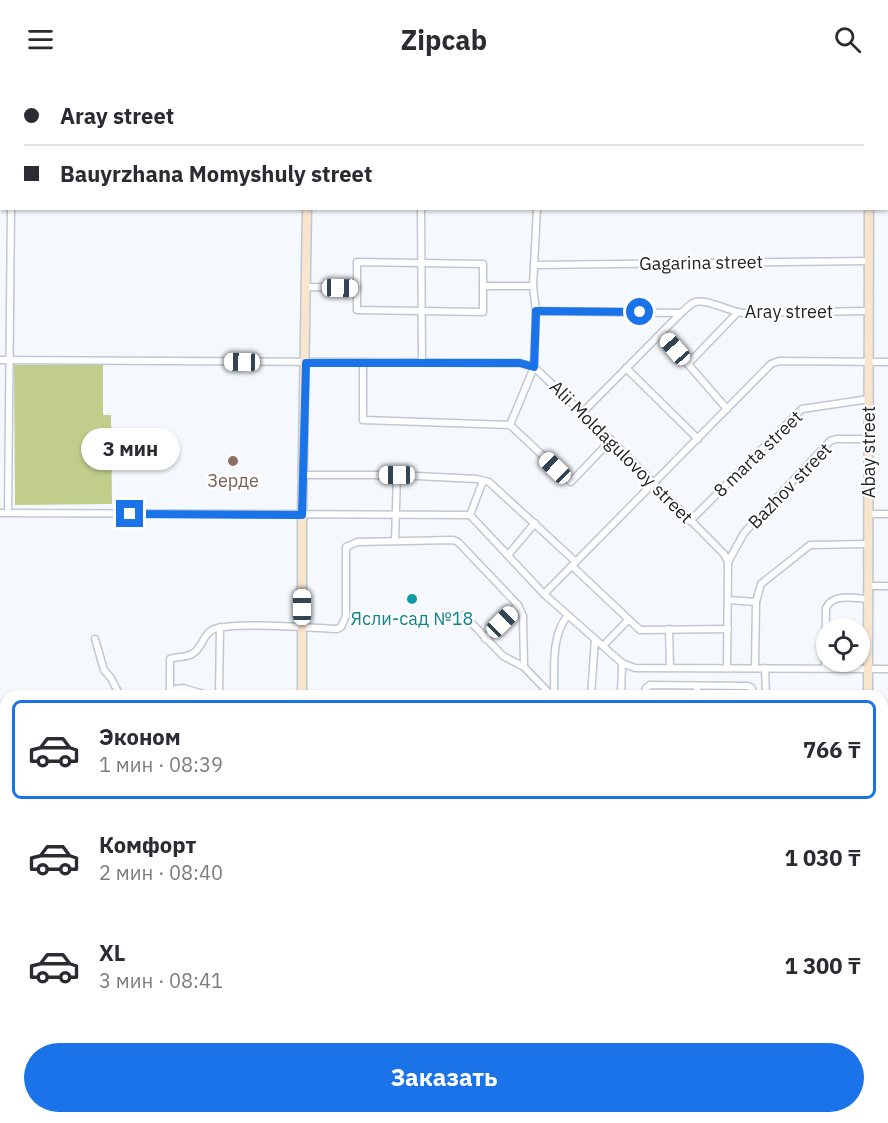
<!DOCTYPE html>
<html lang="ru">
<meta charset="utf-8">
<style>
body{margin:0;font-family:"IBM Plex Sans",sans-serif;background:#f2f2f3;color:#2b2b33;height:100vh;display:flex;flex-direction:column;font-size:22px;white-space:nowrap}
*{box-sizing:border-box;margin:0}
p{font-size:20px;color:#7c7c81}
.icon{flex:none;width:33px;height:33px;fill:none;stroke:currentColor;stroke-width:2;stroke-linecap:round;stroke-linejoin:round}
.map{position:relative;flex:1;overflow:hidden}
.drawer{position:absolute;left:0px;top:612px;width:888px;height:434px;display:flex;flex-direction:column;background:#fff;border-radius:18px 18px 0 0;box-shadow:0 2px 4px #0004}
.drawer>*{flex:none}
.banner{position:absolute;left:0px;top:0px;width:888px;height:132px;box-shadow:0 2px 4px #0004;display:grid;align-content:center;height:132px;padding:0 24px;background:#fff}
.controls{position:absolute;left:816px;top:540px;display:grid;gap:12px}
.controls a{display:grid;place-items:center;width:54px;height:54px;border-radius:50%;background:#fff;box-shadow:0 2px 4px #0004;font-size:30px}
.end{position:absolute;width:27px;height:27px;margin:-14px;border:8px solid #1a73e8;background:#fff;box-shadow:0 0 0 3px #fff}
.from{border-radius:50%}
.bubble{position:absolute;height:42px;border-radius:21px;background:#fff;box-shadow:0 2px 4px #0004;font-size:20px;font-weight:800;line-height:42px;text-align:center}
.car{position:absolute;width:18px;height:36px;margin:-18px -9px;border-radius:8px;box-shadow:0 0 4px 2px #0007;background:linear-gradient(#fff 24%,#345 0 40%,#fff 0 76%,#345 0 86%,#fff 0)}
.banner b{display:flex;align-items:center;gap:21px;height:57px;font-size:22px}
.banner b+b{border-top:2px solid #e1e1e2}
.banner i{width:15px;height:15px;background:#2b2b33}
ul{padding:10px 0 0;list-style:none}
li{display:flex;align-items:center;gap:18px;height:99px;margin:0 12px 9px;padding:0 12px;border:3px solid transparent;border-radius:9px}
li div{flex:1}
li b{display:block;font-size:22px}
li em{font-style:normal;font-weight:800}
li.selected{border-color:#1a73e8}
li>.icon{width:54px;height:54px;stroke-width:1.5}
.action{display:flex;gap:12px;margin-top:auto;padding:12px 24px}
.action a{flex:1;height:69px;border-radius:36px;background:#1a73e8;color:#fff;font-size:24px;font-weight:800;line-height:69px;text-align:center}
header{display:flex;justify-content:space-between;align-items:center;height:78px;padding:0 24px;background:#fff;font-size:27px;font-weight:800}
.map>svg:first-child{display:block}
</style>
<header><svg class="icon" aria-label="menu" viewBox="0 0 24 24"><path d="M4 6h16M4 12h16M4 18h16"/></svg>Zipcab<svg class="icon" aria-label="search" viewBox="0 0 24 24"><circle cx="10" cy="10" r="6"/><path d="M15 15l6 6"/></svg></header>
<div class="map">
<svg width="888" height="1045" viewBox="0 0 888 1045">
<rect width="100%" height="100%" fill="#f5f9fd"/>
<!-- green -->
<path fill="#c1cd8b" d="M 103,287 L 103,337 L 111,337 L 112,426 L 15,427 L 14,287 Z"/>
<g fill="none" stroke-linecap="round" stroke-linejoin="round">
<defs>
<g id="street">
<path d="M 850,0 L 850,2"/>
<path d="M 421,130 L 422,283"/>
<path d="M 537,130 L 533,208 L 536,233 L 534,289 L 510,347 L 571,404 L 611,362"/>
<path d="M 534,187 L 869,183"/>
<path d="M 306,209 L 357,210 L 357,184 L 483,186 L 483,208 L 533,208"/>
<path d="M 357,210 L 357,232 L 483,234 L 483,208"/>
<path d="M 536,233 L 681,235 C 685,232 689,227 693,225 C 704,219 728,233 742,235 L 868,233"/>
<path d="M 661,255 L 727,331"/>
<path d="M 0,282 L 520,285 L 534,289 L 611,362 L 724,476 L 728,484 L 727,590"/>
<path d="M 363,284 L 363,342 L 510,347"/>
<path d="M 688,286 L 738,234"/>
<path d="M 626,290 L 698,361"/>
<path d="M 583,334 L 681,235"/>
<path d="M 303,397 L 397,397 L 477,401 L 489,404 L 576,484"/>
<path d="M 0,435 L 470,437 L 544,516 L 622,585 L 635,590 L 888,591"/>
<path d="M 8,435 L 11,130"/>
<path d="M 869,436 L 888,436"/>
<path d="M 470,437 L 483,403"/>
<path d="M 690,443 L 802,331 L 869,321"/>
<path d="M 395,463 L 397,397"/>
<path d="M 508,477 L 535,445"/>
<path d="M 728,484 L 744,455 L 830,363 L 836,361 L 869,361"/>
<path d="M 572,488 L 640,552 L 728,551"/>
<path d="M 868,508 L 888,508"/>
<path d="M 544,516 L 771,286 L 779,283 L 888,284"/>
<path d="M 728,522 L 756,524 L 761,506 L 810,467 L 868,466"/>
<path d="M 464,537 L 503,578 L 524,589"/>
<path d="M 669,551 L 670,590"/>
<path d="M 95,561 L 104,592 L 111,600 L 120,618"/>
<path d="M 485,561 L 518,527"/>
<path d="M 603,568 L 628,542"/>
<path d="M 755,590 L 756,524"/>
<path d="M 765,590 L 766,618"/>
<path d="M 825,590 L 826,530 C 833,515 854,520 868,521"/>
<path d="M 697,608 L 697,618"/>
<path d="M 210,618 L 183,610 L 170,612 L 170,581 C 177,578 185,580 192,576 C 202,571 202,558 212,552 C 230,543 312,550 337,551 L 341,549 L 346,538 L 346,469 L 357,464 L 453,462 L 458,464 L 518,527 L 523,538 L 524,589 L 552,618"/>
<path d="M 219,618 L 220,549"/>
<path d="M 554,618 C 555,591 550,559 568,537"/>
<path d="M 591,618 L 595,561"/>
<path d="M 621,618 L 622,585"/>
<path d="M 643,618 L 646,610 L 650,607 L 748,608 L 752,610 L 752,618"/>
<path d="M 882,982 L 888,982"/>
<path d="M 512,1040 L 518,1045"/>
<path d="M 602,1040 L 607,1045"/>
<path d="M 488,1045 L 494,1040"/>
<path d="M 557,1045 L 562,1040"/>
<path d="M 701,1045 L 706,1040"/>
<path d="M 785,1045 L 789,1040"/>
</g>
<g id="secondary">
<path d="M 0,80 L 2,80"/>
<path d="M 886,87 L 888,87"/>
<path d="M 302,618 L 302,437 L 307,130"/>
<path d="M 868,618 L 869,130"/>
<path d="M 0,746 L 6,746"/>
<path d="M 882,751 L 888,752"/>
<path d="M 882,912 L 888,912"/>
<path d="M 304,1045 L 304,1040"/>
<path d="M 864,1045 L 864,1040"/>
</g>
</defs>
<!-- street casing -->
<use href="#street" stroke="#bfc8d2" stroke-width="9"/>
<!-- secondary casing -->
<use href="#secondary" stroke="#bfc8d2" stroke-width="11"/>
<!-- street -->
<use href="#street" stroke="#fff" stroke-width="6"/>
<!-- secondary -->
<use href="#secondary" stroke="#f9e4ce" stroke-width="8"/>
</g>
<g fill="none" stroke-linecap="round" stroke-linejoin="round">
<!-- route -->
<path stroke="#1a73e8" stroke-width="8" d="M 130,436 L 302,437 L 306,285 L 520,285 L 534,289 L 536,233 L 640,234"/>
</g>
<!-- markers -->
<circle fill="#8d6e63" stroke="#fff" stroke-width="2" cx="233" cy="383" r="6"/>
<circle fill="#0f9aa8" stroke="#fff" stroke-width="2" cx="412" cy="521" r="6"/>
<g text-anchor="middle" stroke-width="4.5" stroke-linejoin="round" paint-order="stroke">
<!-- street labels -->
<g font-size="18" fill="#212528" stroke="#fff">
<text transform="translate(701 185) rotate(-1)" y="6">Gagarina street</text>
<text x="789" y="240">Aray street</text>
<text transform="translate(621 374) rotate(45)" y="6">Alii Moldagulovoy street</text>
<text transform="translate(869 374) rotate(-90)" y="6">Abay street</text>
<text transform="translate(758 376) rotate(-44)" y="6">8 marta street</text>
<text transform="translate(790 408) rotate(-46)" y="6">Bazhov street</text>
</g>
<!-- education labels -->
<g font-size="18" fill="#785e54" stroke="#fff">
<text x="233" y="409">Зерде</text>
</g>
<!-- culture labels -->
<g font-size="18" fill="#0d838f" stroke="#fff">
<text x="412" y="547">Ясли-сад №18</text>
</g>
</g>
</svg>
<div class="controls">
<a><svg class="icon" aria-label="locate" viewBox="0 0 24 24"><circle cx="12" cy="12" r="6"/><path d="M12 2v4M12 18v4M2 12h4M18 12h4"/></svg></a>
</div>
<i class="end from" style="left:640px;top:234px"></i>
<i class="end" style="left:130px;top:436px"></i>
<div class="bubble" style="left:81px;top:350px;width:99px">3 мин</div>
<i class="car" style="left:340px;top:210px;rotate:91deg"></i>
<i class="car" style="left:675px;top:271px;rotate:319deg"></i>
<i class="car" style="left:242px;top:284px;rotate:271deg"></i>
<i class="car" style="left:555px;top:390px;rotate:314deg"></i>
<i class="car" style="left:397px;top:397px;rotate:270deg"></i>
<i class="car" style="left:302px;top:529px;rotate:0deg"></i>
<i class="car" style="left:502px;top:544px;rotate:45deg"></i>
<div class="banner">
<b><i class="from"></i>Aray street</b>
<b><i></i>Bauyrzhana Momyshuly street</b>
</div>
<section class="drawer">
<ul>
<li class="selected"><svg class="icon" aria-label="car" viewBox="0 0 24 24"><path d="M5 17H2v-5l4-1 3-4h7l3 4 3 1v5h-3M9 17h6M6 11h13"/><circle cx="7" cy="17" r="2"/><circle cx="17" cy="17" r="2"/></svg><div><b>Эконом</b><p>1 мин · 08:39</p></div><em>766 ₸</em></li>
<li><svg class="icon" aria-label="car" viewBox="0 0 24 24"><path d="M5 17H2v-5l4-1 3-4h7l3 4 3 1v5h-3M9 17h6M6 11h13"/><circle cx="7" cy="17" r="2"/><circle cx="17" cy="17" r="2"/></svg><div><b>Комфорт</b><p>2 мин · 08:40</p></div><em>1 030 ₸</em></li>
<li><svg class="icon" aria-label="car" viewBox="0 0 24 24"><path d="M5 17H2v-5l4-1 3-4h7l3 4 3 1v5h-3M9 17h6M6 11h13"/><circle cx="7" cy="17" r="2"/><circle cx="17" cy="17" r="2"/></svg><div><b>XL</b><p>3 мин · 08:41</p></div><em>1 300 ₸</em></li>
</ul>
<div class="action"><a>Заказать</a></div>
</section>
</div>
